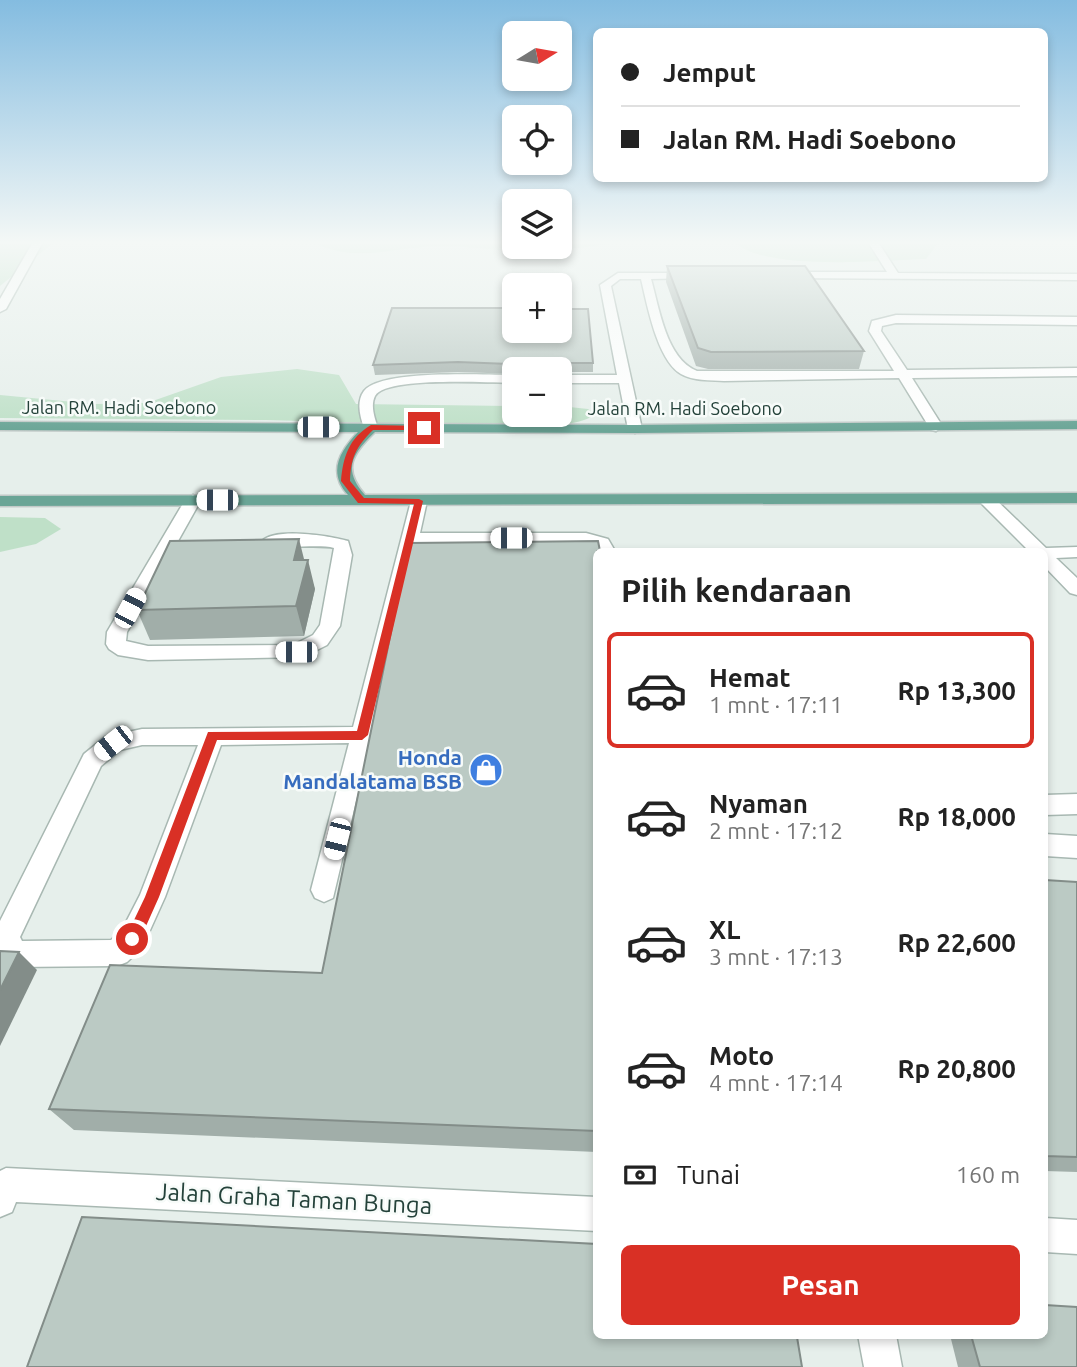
<!DOCTYPE html>
<html lang="id">
<meta charset="utf-8">
<style>
body{margin:0;font-family:Ubuntu,sans-serif;background:#f2f2f2;color:#222;height:100vh;display:flex;flex-direction:column;font-size:26px;white-space:nowrap}
*{box-sizing:border-box;margin:0}
p{font-size:23px;color:#767676}
.icon{flex:none;width:38px;height:38px;fill:none;stroke:currentColor;stroke-width:2;stroke-linecap:round;stroke-linejoin:round}
.map{position:relative;flex:1;overflow:hidden}
.side{position:absolute;left:593px;top:548px;width:455px;height:791px;display:flex;flex-direction:column;background:#fff;border-radius:10px;box-shadow:0 4px 10px #0003}
.side>*{flex:none}
.banner{position:absolute;left:593px;top:28px;width:455px;height:154px;border-radius:10px;box-shadow:0 4px 10px #0003;display:grid;align-content:center;height:154px;padding:0 28px;background:#fff}
.needle{width:46px;rotate:79deg}
.tools{position:absolute;left:502px;top:21px;display:grid;gap:14px}
.tools a{display:grid;place-items:center;width:70px;height:70px;border-radius:10px;background:#fff;box-shadow:0 4px 10px #0003;font-size:35px}
.end{position:absolute;width:32px;height:32px;margin:-16px;border:9px solid #d93025;background:#fff;box-shadow:0 0 0 4px #fff}
.from{border-radius:50%}
.car{position:absolute;width:21px;height:42px;margin:-21px -10px;border-radius:9px;box-shadow:0 0 5px 2px #0007;background:linear-gradient(#fff 24%,#345 0 40%,#fff 0 76%,#345 0 86%,#fff 0)}
.banner b{display:flex;align-items:center;gap:24px;height:66px;font-size:26px}
.banner b+b{border-top:2px solid #e0e0e0}
.banner i{width:18px;height:18px;background:#222}
ul{padding:0;list-style:none}
li{display:flex;align-items:center;gap:21px;height:116px;margin:0 14px 10px;padding:0 14px;border:4px solid transparent;border-radius:10px}
li div{flex:1}
li b{display:block;font-size:26px}
li em{font-style:normal;font-weight:700}
li.active{border-color:#d93025}
li>.icon{width:63px;height:63px;stroke-width:1.5}
h2{padding:0 28px;font-size:32px;line-height:84px}
.pay{display:flex;align-items:center;gap:18px;height:77px;padding:0 28px;font-size:26px}
.pay p{margin-inline-start:auto}
.cta{display:flex;gap:14px;margin-top:auto;padding:14px 28px}
.cta a{flex:1;height:80px;border-radius:10px;background:#d93025;color:#fff;font-size:28px;font-weight:700;line-height:80px;text-align:center}
.map>svg:first-child{display:block}
</style>
<div class="map">
<svg width="1077" height="1367" viewBox="0 0 1077 1367">
<rect width="100%" height="100%" fill="#e6efeb"/>
<!-- green -->
<g fill="#bfe0c8">
<path d="M 0,242 L 54,242 L 0,286 Z"/>
<path d="M 312,242 L 514,242 L 514,247 L 560,247 L 560,242 L 626,242 C 596,245 565,251 535,251 C 503,252 471,246 438,246 C 394,247 355,264 312,242 Z"/>
<path d="M 734,242 L 939,242 L 926,259 C 881,260 767,272 734,242 Z"/>
<path d="M 297,369 L 339,375 L 356,404 L 514,406 L 514,415 L 560,415 L 560,406 L 588,409 L 595,415 C 574,427 546,425 523,427 L 266,420 L 0,418 L 0,395 L 95,404 L 147,403 L 221,377 Z"/>
<path d="M 0,517 L 45,518 L 61,529 L 36,544 L 0,552 Z"/>
</g>
<g fill="none" stroke-linecap="round" stroke-linejoin="round">
<defs>
<g id="minor">
<path d="M 33,242 L 43,242 L 6,309 L 0,312 L 0,299 Z"/>
<path d="M 868,242 L 878,242 L 898,273 L 1077,274 L 1077,280 L 783,278 L 778,275 L 783,272 L 887,272 Z"/>
<path d="M 618,273 L 699,273 L 700,275 L 695,278 L 651,279 C 659,307 666,359 697,371 L 894,371 L 869,331 L 872,321 L 896,315 L 1077,317 L 1077,325 L 896,323 L 882,326 L 881,331 L 907,370 L 1077,368 L 1077,376 L 912,378 L 943,427 L 936,431 L 931,430 L 899,378 L 724,381 C 710,380 693,381 681,374 C 657,360 647,304 641,279 L 620,279 L 611,286 L 642,429 L 635,433 L 628,429 L 619,383 L 560,383 L 560,375 L 617,375 L 600,285 Z"/>
<path d="M 514,375 L 514,383 C 491,383 386,376 375,396 C 370,406 375,419 378,428 L 371,432 L 364,428 C 360,416 356,402 364,391 C 380,369 486,375 514,375 Z"/>
<path d="M 986,494 L 992,496 L 1046,548 L 1077,547 L 1077,557 L 1056,558 L 1077,578 L 1077,595 L 1070,593 L 1045,567 L 1045,551 L 1029,551 L 980,502 L 978,499 L 980,496 Z"/>
<path d="M 193,495 L 201,500 L 127,632 L 126,641 L 148,646 L 293,645 L 313,635 L 320,625 L 334,548 C 316,543 272,552 262,541 C 276,527 330,536 348,541 L 352,555 L 340,626 L 327,645 L 303,657 L 148,660 L 118,655 L 109,649 L 106,644 L 107,632 L 185,500 Z"/>
<path d="M 419,496 L 427,501 L 420,533 L 586,533 L 608,539 L 615,551 L 597,551 L 595,546 L 585,543 L 417,543 L 333,898 L 324,902 L 315,898 L 311,890 L 349,743 L 221,745 L 165,897 L 142,948 L 127,962 L 117,966 L 15,967 L 5,963 L 0,955 L 0,921 L 84,754 L 105,737 L 142,729 L 353,727 L 411,501 ZM 142,745 L 198,745 L 140,895 L 122,930 L 111,940 L 22,941 L 20,937 L 101,766 L 120,750 Z"/>
<path d="M 1077,794 L 1077,814 L 1045,815 L 1045,795 Z"/>
<path d="M 1045,834 L 1077,836 L 1077,858 L 1045,856 Z"/>
<path d="M 6,1168 L 597,1197 L 597,1231 L 16,1202 L 12,1212 L 0,1217 L 0,1171 Z"/>
<path d="M 1045,1218 L 1077,1220 L 1077,1254 L 1045,1252 Z"/>
<path d="M 858,1335 L 896,1335 L 902,1367 L 864,1367 Z"/>
</g>
<path id="major" d="M 1077,421 L 1077,429 L 635,433 L 375,432 C 352,454 342,469 365,495 L 1077,493 L 1077,503 L 0,506 L 0,496 L 348,495 C 327,472 340,451 358,432 L 0,430 L 0,422 L 635,425 Z"/>
</defs>
<!-- minor casing -->
<use href="#minor" stroke="#a8b8b2" stroke-width="3"/>
<!-- major casing -->
<use href="#major" stroke="#c2cac8" stroke-width="3"/>
<!-- minor -->
<use href="#minor" fill="#fff" fill-rule="evenodd"/>
<!-- major -->
<use href="#major" fill="#6aa596" fill-rule="evenodd"/>
</g>
<!-- wall -->
<g fill="#a1aea9">
<path d="M 667,266 L 864,351 L 859,369 L 708,369 L 696,366 L 666,282 Z"/>
<path d="M 392,308 L 593,363 L 593,372 L 560,372 L 560,369 L 514,369 L 514,374 L 458,372 L 375,375 L 373,365 Z"/>
<path d="M 597,551 L 597,1152 L 74,1130 L 49,1109 L 322,973 Z"/>
<path d="M 304,560 L 315,589 L 304,636 L 150,640 L 137,610 Z"/>
<path d="M 1045,880 L 1077,882 L 1077,1172 L 1045,1171 Z"/>
<path d="M 950,1335 L 1045,1335 L 1077,1367 L 958,1367 Z"/>
</g>
<!-- shaded-wall -->
<g fill="#838d89">
<path d="M 299,539 L 306,567 L 308,560 L 315,589 L 304,636 L 296,606 L 294,560 Z"/>
<path d="M 19,952 L 37,970 L 0,1046 L 0,990 Z"/>
</g>
<!-- building -->
<g fill="#bbcac4" stroke="#838d89" stroke-width="2">
<path d="M 667,266 L 805,266 L 864,351 L 711,352 L 698,348 Z"/>
<path d="M 392,308 L 514,308 L 514,331 L 560,331 L 560,309 L 588,309 L 593,363 L 560,363 L 558,366 L 458,362 L 373,365 Z"/>
<path d="M 299,539 L 294,560 L 308,560 L 296,606 L 137,610 L 170,541 Z"/>
<path d="M 598,541 L 600,551 L 597,551 L 597,1131 L 49,1109 L 110,965 L 322,973 L 409,543 Z"/>
<path d="M 1045,880 L 1077,882 L 1077,1157 L 1045,1156 Z"/>
<path d="M 0,951 L 19,952 L 0,990 Z"/>
<path d="M 82,1217 L 597,1244 L 597,1335 L 764,1335 L 797,1337 L 802,1367 L 27,1367 Z"/>
<path d="M 1045,1305 L 1077,1307 L 1077,1367 L 980,1367 L 971,1335 L 1045,1335 Z"/>
</g>
<!-- sky -->
<linearGradient id="sky" x2="0" y2="1"><stop stop-color="#84bce0"/><stop offset="0.56" stop-color="#f4f8f6"/><stop offset="1" stop-color="#f4f8f6" stop-opacity="0"/></linearGradient>
<rect width="1077" height="433" fill="url(#sky)"/>
<!-- route -->
<path fill="#d93025" d="M 371,425 L 424,426 L 427,428 L 424,430 L 373,430 C 356,447 351,457 350,481 L 364,498 L 419,499 L 423,501 L 368,735 L 362,740 L 217,740 L 159,897 L 138,944 L 127,944 L 125,939 L 145,897 L 208,732 L 357,731 L 414,504 L 358,503 L 341,481 C 343,457 349,438 371,425 Z"/>
<!-- icons -->
<defs>
<symbol id="shop-disc" viewBox="-11 -11 22 22"><circle r="9.5" fill="#3f7fe0" stroke="#f7fbf9"/><path d="M-5-2.5h2.3a2.7 3.5 0 0 1 5.4 0H5L5.5 6h-11ZM-1.5-2.5h3a1.5 2.3 0 0 0-3 0Z" fill="#fff"/></symbol>
</defs>
<g fill-rule="evenodd">
<use href="#shop-disc" x="467" y="751" width="38" height="38"/>
</g>
<g text-anchor="middle" stroke-width="5" stroke-linejoin="round" paint-order="stroke">
<!-- far-street labels -->
<g font-size="18" fill="#24423a" stroke="#f7fbf9">
<text x="119" y="414">Jalan RM. Hadi Soebono</text>
<text x="685" y="415">Jalan RM. Hadi Soebono</text>
</g>
<!-- shop labels -->
<g font-size="21" font-weight="bold" fill="#366cbe" stroke="#f7fbf9" text-anchor="end">
<text x="462" y="765">Honda<tspan x="462" dy="24">Mandalatama BSB</tspan></text>
</g>
<!-- near-street labels -->
<g font-size="24" fill="#24423a" stroke="#f7fbf9">
<text transform="translate(294 1199) rotate(3)" y="8">Jalan Graha Taman Bunga</text>
</g>
</g>
</svg>
<div class="tools">
<a><svg class="needle" viewBox="-14 -14 28 28"><path d="M0-13l5 13h-10z" fill="#e53935"/><path d="M0 13l5-13h-10z" fill="#767676"/></svg></a>
<a><svg class="icon" aria-label="locate" viewBox="0 0 24 24"><circle cx="12" cy="12" r="6"/><path d="M12 2v4M12 18v4M2 12h4M18 12h4"/></svg></a>
<a><svg class="icon" aria-label="layers" viewBox="0 0 24 24"><path d="M12 4l9 5-9 5-9-5zM3 14l9 5 9-5"/></svg></a>
<a>+</a>
<a>−</a>
</div>
<i class="end from" style="left:132px;top:939px"></i>
<i class="end" style="left:424px;top:428px"></i>
<i class="car" style="left:318px;top:427px;rotate:90deg"></i>
<i class="car" style="left:217px;top:500px;rotate:270deg"></i>
<i class="car" style="left:511px;top:538px;rotate:270deg"></i>
<i class="car" style="left:130px;top:608px;rotate:28deg"></i>
<i class="car" style="left:296px;top:652px;rotate:270deg"></i>
<i class="car" style="left:113px;top:743px;rotate:232deg"></i>
<i class="car" style="left:337px;top:839px;rotate:194deg"></i>
<div class="banner">
<b><i class="from"></i>Jemput</b>
<b><i></i>Jalan RM. Hadi Soebono</b>
</div>
<section class="side">
<h2>Pilih kendaraan</h2>
<ul>
<li class="active"><svg class="icon" aria-label="car" viewBox="0 0 24 24"><path d="M5 17H2v-5l4-1 3-4h7l3 4 3 1v5h-3M9 17h6M6 11h13"/><circle cx="7" cy="17" r="2"/><circle cx="17" cy="17" r="2"/></svg><div><b>Hemat</b><p>1 mnt · 17:11</p></div><em>Rp 13,300</em></li>
<li><svg class="icon" aria-label="car" viewBox="0 0 24 24"><path d="M5 17H2v-5l4-1 3-4h7l3 4 3 1v5h-3M9 17h6M6 11h13"/><circle cx="7" cy="17" r="2"/><circle cx="17" cy="17" r="2"/></svg><div><b>Nyaman</b><p>2 mnt · 17:12</p></div><em>Rp 18,000</em></li>
<li><svg class="icon" aria-label="car" viewBox="0 0 24 24"><path d="M5 17H2v-5l4-1 3-4h7l3 4 3 1v5h-3M9 17h6M6 11h13"/><circle cx="7" cy="17" r="2"/><circle cx="17" cy="17" r="2"/></svg><div><b>XL</b><p>3 mnt · 17:13</p></div><em>Rp 22,600</em></li>
<li><svg class="icon" aria-label="car" viewBox="0 0 24 24"><path d="M5 17H2v-5l4-1 3-4h7l3 4 3 1v5h-3M9 17h6M6 11h13"/><circle cx="7" cy="17" r="2"/><circle cx="17" cy="17" r="2"/></svg><div><b>Moto</b><p>4 mnt · 17:14</p></div><em>Rp 20,800</em></li>
</ul>
<div class="pay"><svg class="icon" aria-label="cash" viewBox="0 0 24 24"><path d="M3 7h18v10H3z"/><circle cx="12" cy="12" r="2"/></svg>Tunai<p>160 m</p></div>
<div class="cta"><a>Pesan</a></div>
</section>
</div>
